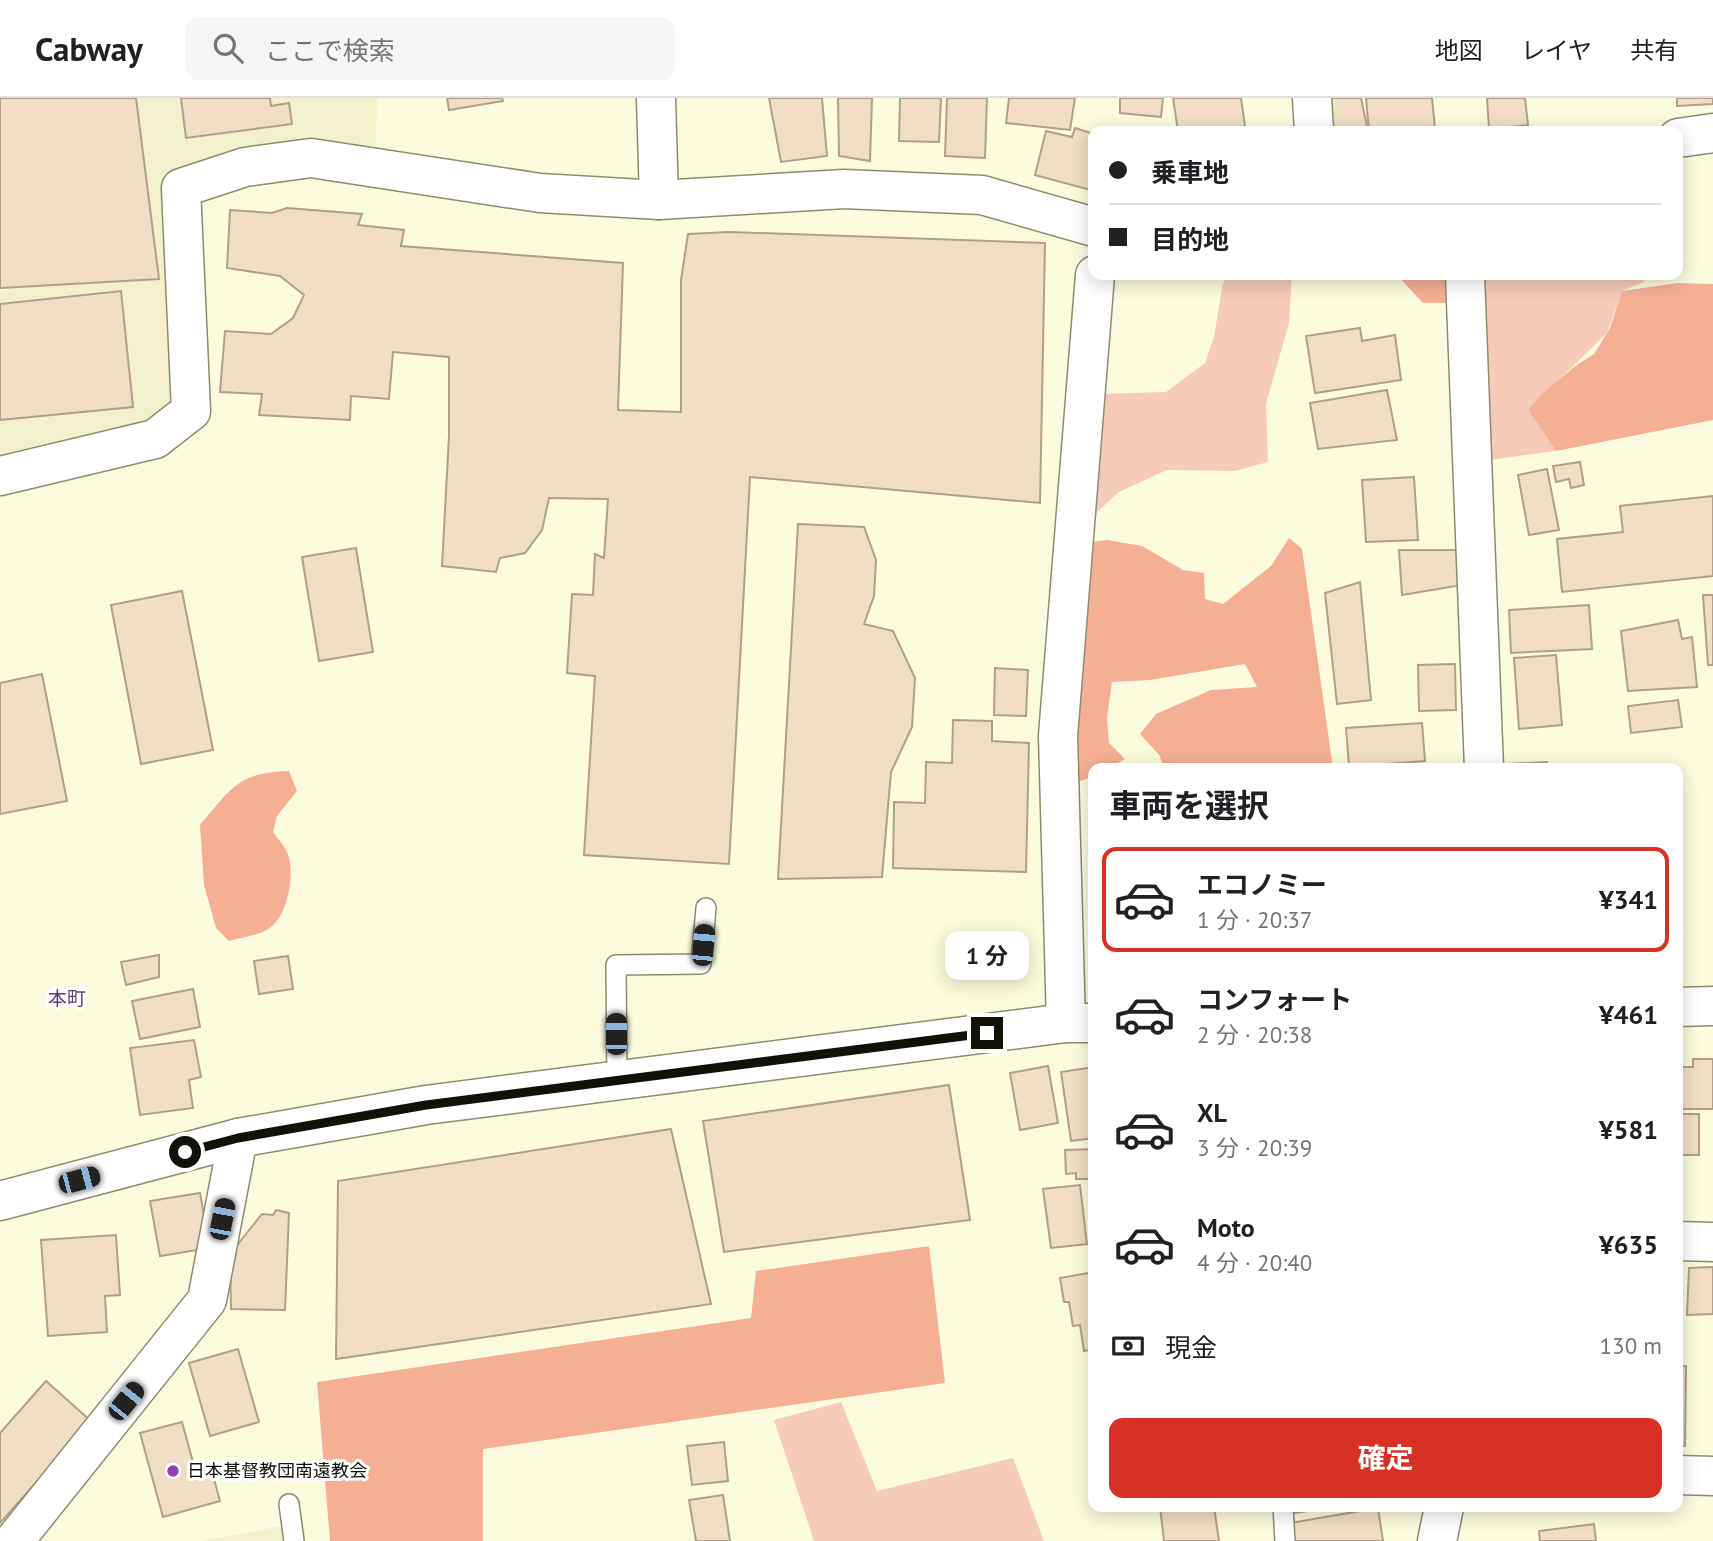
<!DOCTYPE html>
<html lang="ja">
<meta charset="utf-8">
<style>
body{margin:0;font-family:"PT Sans","Noto Sans JP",sans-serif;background:#f6f6f6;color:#202124;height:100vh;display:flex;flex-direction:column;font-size:26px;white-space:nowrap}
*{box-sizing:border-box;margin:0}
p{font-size:23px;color:#757577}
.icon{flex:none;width:38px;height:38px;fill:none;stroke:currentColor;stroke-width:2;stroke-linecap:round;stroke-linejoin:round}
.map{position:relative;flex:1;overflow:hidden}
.sheet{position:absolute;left:1088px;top:665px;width:595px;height:749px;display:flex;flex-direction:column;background:#fff;border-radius:14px;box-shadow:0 4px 18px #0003}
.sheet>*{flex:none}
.guide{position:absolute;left:1088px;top:28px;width:595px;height:154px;border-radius:14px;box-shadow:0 4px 18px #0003;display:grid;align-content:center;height:154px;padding:0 21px;background:#fff}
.end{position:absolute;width:32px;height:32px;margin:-16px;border:9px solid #121108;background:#fff;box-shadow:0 0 0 4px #fff}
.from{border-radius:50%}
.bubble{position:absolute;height:49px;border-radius:14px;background:#fff;box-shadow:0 4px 18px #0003;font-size:23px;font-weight:700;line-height:49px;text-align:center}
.car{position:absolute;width:21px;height:42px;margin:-21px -10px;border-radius:9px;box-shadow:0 0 5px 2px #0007;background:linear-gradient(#222 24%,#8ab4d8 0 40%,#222 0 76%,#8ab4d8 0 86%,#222 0)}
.guide b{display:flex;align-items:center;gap:24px;height:66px;font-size:26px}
.guide b+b{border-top:2px solid #e0e0e0}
.guide i{width:18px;height:18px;background:#202124}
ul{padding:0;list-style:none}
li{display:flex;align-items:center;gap:21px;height:105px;margin:0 14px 10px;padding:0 7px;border:4px solid transparent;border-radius:14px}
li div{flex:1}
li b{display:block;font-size:26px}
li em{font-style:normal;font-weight:700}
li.selected{border-color:#d93025}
li>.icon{width:63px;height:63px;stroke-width:1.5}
h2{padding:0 21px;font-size:32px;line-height:84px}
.pay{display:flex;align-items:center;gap:18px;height:77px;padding:0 21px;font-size:26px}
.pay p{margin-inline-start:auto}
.button{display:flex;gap:14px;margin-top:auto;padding:14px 21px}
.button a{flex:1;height:80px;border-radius:14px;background:#d93025;color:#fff;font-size:28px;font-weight:700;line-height:80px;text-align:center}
header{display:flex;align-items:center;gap:42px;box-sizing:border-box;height:98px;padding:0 35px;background:#fff;border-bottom:2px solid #e0e0e0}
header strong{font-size:33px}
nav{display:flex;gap:38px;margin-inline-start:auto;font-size:24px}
.search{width:490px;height:63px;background:#f6f6f6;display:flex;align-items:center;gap:18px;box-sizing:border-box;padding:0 24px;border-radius:14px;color:#757577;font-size:26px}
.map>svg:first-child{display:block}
</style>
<header>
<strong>Cabway</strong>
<div class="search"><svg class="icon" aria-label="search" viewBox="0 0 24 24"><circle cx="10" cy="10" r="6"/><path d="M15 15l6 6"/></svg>ここで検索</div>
<nav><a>地図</a><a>レイヤ</a><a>共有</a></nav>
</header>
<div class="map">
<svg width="1713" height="1443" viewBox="0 0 1713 1443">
<rect width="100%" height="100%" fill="#fdfbde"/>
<!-- built -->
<g fill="#f3f0cc">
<path d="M 0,0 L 377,0 L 375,69 L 171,99 L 182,320 L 0,377 Z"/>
<path d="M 304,1424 L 306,1443 L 202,1443 Z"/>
</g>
<!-- green -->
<g fill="#f7cbba">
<path d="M 1226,177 L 1292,177 L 1289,225 L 1266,306 L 1268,364 L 1235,373 L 1167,372 L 1119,394 L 1096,415 L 1087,362 L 1098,296 L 1166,294 L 1205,265 L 1214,239 L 1222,190 Z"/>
<path d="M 1483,177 L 1643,177 L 1644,184 L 1622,193 L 1607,235 L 1528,312 L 1556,353 L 1490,362 Z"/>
<path d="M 841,1304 L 877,1393 L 1013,1360 L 1044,1443 L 814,1443 L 774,1322 Z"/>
</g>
<!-- forest -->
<g fill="#f5b094">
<path d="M 1397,177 L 1446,177 L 1449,205 L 1423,205 Z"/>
<path d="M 1678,185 L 1713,186 L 1713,322 L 1556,353 L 1528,312 L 1542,296 L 1574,269 L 1594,256 L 1610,230 L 1622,193 Z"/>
<path d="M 1289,440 L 1302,451 L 1333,670 L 1163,670 L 1160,658 L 1140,636 L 1156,616 L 1211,592 L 1257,589 L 1245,566 L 1150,582 L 1112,584 L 1107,619 L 1109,645 L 1125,661 L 1109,670 L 1094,670 L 1094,678 L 1069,687 L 1084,445 L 1107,442 L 1142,448 L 1183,472 L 1204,475 L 1205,501 L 1223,506 L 1271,468 Z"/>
<path d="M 289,673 L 297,693 L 277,718 L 273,734 C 277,740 283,746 286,752 C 296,770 289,810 275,825 C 265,837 244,839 229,843 L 216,830 L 204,787 L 200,727 C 231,691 238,674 289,673 Z"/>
<path d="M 929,1148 L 945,1285 L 483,1351 L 483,1443 L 330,1443 L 317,1284 L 751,1220 L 756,1173 Z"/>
</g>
<!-- building -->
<g fill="#f1dec6" stroke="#b19f89" stroke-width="2">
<path d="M 0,0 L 136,0 L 159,181 L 0,190 Z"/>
<path d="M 181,0 L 270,0 L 271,8 L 289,5 L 292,26 L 186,40 Z"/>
<path d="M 447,0 L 502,0 L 503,3 L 449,12 Z"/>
<path d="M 769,0 L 822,0 L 827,58 L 781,64 Z"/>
<path d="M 838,0 L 872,0 L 870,63 L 839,58 Z"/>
<path d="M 900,0 L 941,0 L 939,44 L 899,43 Z"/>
<path d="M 947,0 L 987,0 L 985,60 L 945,58 Z"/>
<path d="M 1009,0 L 1075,0 L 1070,32 L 1006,25 Z"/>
<path d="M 1120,0 L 1163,0 L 1161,19 L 1120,15 Z"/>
<path d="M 1173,0 L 1241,0 L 1245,28 L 1220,33 L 1178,33 Z"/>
<path d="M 1326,0 L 1361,0 L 1368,33 L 1332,33 Z"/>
<path d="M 1366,0 L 1432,0 L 1435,30 L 1369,33 Z"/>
<path d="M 1487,0 L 1525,0 L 1528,27 L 1489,31 Z"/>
<path d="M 1677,0 L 1713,0 L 1713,6 L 1677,8 Z"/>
<path d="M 1075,30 L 1094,36 L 1094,93 L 1035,77 L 1046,33 L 1072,39 Z"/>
<path d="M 287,110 L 362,116 L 358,127 L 404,132 L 401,148 L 623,165 L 618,312 L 681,314 L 681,182 L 688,136 L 730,134 L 1045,145 L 1040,405 L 750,379 L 729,766 L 584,757 L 595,578 L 567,575 L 572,496 L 593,497 L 595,456 L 604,460 L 608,401 L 549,400 L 542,432 L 525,455 L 500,460 L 496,474 L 442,468 L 449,338 L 449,259 L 393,254 L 389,301 L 351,298 L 350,322 L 259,317 L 262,296 L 220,294 L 225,233 L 271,236 L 293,220 L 304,197 L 280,178 L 227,170 L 230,112 L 272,115 Z"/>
<path d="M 121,193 L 133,309 L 0,322 L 0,206 Z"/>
<path d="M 1360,230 L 1362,243 L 1395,237 L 1401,282 L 1315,295 L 1306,238 Z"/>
<path d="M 1387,292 L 1397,342 L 1318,351 L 1310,305 Z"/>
<path d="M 1580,364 L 1584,387 L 1571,390 L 1569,381 L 1556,384 L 1553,368 Z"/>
<path d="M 1547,371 L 1559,432 L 1529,437 L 1518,377 Z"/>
<path d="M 1414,379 L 1418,442 L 1366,444 L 1362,382 Z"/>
<path d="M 1713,398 L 1713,478 L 1562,494 L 1557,441 L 1623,434 L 1620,408 Z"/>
<path d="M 798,426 L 864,429 L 876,462 L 874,498 L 864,526 L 893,533 L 915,580 L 912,629 L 891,674 L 882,779 L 778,781 Z"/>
<path d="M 356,450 L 373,554 L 319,563 L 302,459 Z"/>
<path d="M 1399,452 L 1462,452 L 1462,487 L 1402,497 Z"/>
<path d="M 1360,484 L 1371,602 L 1337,606 L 1325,495 Z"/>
<path d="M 182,493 L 213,652 L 141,666 L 111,507 Z"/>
<path d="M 1703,497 L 1713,497 L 1713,567 L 1708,567 Z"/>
<path d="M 1589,507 L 1592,551 L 1511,555 L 1509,512 Z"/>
<path d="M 1678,522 L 1682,541 L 1692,539 L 1697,589 L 1628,593 L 1621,533 Z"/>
<path d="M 1556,557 L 1562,627 L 1519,631 L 1514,560 Z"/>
<path d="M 1455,566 L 1456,612 L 1419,613 L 1418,567 Z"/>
<path d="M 995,570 L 1028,572 L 1026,618 L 994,617 Z"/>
<path d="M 42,576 L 67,703 L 0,716 L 0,585 Z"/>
<path d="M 1678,602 L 1682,629 L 1631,635 L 1628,608 Z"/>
<path d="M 953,622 L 992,623 L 992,643 L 1029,645 L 1026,774 L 893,770 L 894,704 L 925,705 L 926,664 L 952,665 Z"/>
<path d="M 1422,625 L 1425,663 L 1349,669 L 1346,630 Z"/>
<path d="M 1547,664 L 1548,670 L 1508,670 L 1507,666 Z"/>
<path d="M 159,857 L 159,879 L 126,887 L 121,864 Z"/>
<path d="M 288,858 L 293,891 L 259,896 L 254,863 Z"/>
<path d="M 193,891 L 200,929 L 140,941 L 132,903 Z"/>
<path d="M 194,942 L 201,979 L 189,982 L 193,1010 L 140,1017 L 130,950 Z"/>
<path d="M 1693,961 L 1713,961 L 1713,1011 L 1678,1011 L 1678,969 L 1693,969 Z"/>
<path d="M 1048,968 L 1058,1025 L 1020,1032 L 1010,975 Z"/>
<path d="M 1094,969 L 1094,1040 L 1071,1043 L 1061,974 Z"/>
<path d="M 949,987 L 970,1122 L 724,1154 L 703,1023 Z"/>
<rect x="1678" y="1016" width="21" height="41"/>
<path d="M 671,1031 L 711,1206 L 336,1261 L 338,1083 Z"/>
<path d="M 1094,1051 L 1094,1081 L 1076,1081 L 1076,1075 L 1066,1076 L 1065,1052 Z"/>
<path d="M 1080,1087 L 1087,1146 L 1051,1150 L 1043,1091 Z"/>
<path d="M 200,1095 L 210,1150 L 160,1158 L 150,1103 Z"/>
<path d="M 276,1112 L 289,1115 L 285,1212 L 231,1211 L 230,1156 L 262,1116 L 273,1117 Z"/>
<path d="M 116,1137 L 120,1197 L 105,1198 L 107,1234 L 48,1238 L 41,1142 Z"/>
<path d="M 1713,1169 L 1713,1216 L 1687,1217 L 1689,1170 Z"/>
<path d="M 1094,1174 L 1094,1251 L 1084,1253 L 1080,1227 L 1073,1228 L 1069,1204 L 1064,1204 L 1060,1180 Z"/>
<path d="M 238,1251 L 259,1324 L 210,1338 L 189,1265 Z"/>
<path d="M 1678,1268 L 1686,1268 L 1685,1348 L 1678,1348 Z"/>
<path d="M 46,1283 L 91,1323 L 0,1425 L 0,1335 Z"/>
<path d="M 182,1324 L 196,1375 L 211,1370 L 220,1403 L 163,1419 L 140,1335 Z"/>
<path d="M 724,1344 L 728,1383 L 692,1387 L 687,1348 Z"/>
<path d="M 723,1397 L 730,1443 L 696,1443 L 689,1402 Z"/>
<path d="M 1160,1409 L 1214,1409 L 1219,1443 L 1164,1443 Z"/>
<path d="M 1292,1409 L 1336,1409 L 1293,1415 Z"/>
<path d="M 1378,1410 L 1383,1443 L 1293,1443 L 1290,1425 Z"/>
<path d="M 1594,1426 L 1596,1443 L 1540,1443 L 1539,1433 Z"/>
</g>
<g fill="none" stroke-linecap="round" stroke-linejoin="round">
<defs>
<g id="lane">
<path d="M 617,982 L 616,867 L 701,866 L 706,810"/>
<path d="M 289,1406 L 294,1443"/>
<path d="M 1283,1409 L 1285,1443"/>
</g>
<g id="street">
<path d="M 656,0 L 659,102"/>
<path d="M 1312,0 L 1314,33"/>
<path d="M 1678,40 L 1713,35"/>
<path d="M 1465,177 L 1484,670"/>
<path d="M 0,378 L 155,341 L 191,313 L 181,90 L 245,69 L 311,60 L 540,95 L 659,102 L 844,91 L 982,97 L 1094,129"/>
<path d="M 1678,909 L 1713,908"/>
<path d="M 1066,925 L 1058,638 L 1095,177"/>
<path d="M 0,1103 L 238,1040 L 426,1007 L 1066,925 L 1094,925"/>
<path d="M 1678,1143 L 1713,1144"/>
<path d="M 1678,1377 L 1713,1378"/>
<path d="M 14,1443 L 207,1202 L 238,1040"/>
</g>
<path id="secondary" d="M 1437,1443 L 1444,1409"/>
</defs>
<!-- lane casing -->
<use href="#lane" stroke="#8e8b71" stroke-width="22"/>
<!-- street casing -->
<use href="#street" stroke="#8e8b71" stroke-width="41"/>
<!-- secondary casing -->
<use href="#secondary" stroke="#8e8b71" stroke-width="41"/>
<!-- lane -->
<use href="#lane" stroke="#fff" stroke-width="19"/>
<!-- street -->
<use href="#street" stroke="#fff" stroke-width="38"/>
<!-- secondary -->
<use href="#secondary" stroke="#fff" stroke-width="38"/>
</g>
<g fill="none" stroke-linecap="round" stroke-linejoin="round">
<!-- route -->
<path stroke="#121108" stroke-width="9" d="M 185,1054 L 238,1040 L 426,1007 L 987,935"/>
</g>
<!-- markers -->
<circle fill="#8e43b5" stroke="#fff" stroke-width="2.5" cx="173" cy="1373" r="7"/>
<g text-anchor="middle" stroke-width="6" stroke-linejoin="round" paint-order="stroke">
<!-- poi labels -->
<g font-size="18" fill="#121108" stroke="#fff" text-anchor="start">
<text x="187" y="1379">日本基督教団南遠教会</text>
</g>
<!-- neighbourhood labels -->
<g font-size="19" fill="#613c75" stroke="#fff">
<text x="67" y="907">本町</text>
</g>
</g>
</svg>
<i class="end from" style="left:185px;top:1054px"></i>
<i class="end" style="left:987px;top:935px"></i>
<div class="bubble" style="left:945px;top:833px;width:84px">1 分</div>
<i class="car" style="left:703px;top:847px;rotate:5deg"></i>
<i class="car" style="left:616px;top:936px;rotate:0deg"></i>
<i class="car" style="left:79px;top:1082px;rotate:75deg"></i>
<i class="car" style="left:222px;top:1121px;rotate:11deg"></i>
<i class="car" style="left:126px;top:1303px;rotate:39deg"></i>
<div class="guide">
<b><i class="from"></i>乗車地</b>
<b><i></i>目的地</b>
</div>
<section class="sheet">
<h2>車両を選択</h2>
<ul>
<li class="selected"><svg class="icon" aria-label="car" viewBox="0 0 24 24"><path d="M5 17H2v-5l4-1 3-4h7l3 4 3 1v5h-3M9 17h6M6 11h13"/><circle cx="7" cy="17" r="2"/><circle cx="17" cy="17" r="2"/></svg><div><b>エコノミー</b><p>1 分 · 20:37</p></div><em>¥341</em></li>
<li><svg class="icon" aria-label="car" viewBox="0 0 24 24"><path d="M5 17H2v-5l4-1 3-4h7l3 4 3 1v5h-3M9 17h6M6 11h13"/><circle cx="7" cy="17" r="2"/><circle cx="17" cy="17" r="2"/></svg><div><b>コンフォート</b><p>2 分 · 20:38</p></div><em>¥461</em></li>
<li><svg class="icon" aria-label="car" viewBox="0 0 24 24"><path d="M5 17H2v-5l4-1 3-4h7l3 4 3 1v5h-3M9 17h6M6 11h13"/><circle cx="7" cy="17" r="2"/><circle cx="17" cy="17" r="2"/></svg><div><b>XL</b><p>3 分 · 20:39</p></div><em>¥581</em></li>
<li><svg class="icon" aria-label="car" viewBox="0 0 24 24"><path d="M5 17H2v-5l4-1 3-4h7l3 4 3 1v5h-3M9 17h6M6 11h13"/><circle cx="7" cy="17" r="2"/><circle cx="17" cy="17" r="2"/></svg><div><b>Moto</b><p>4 分 · 20:40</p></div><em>¥635</em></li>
</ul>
<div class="pay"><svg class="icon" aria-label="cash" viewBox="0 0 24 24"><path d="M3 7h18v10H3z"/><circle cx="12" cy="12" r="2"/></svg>現金<p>130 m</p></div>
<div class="button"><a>確定</a></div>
</section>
</div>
